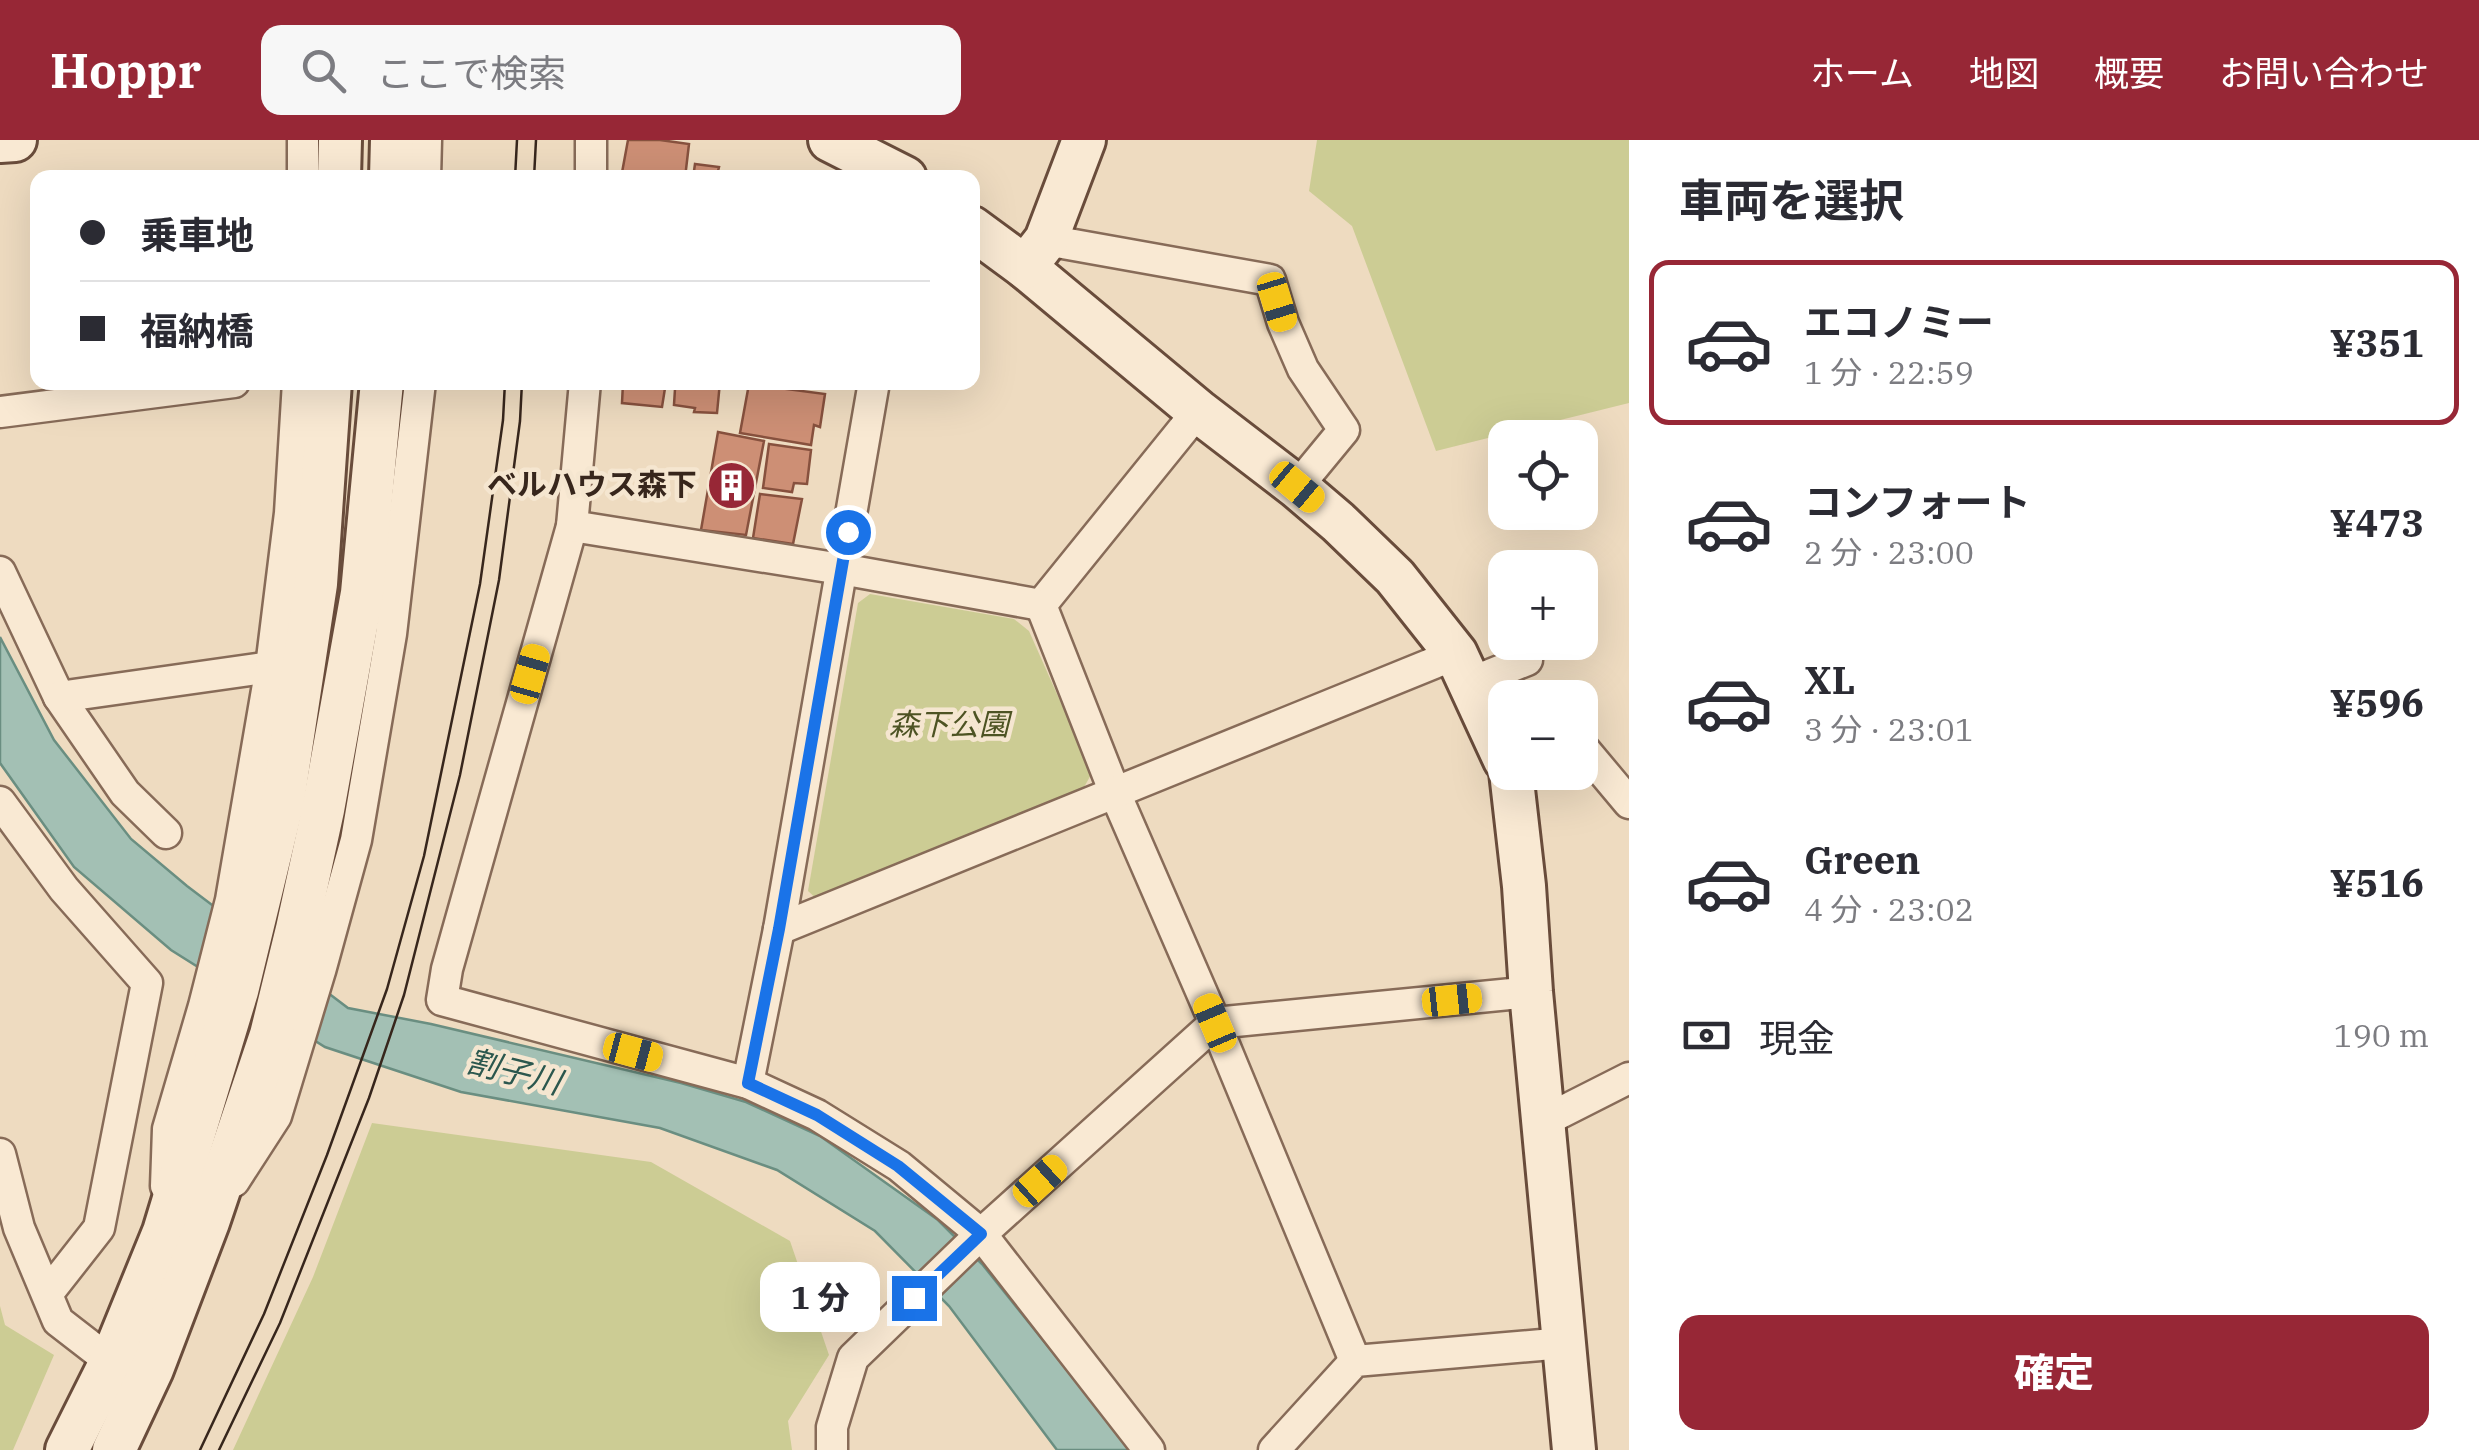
<!DOCTYPE html>
<html lang="ja">
<meta charset="utf-8">
<style>
body{margin:0;font-family:"IBM Plex Serif","Noto Sans JP",serif;background:#f7f7f7;color:#2b2b33;height:100vh;display:flex;flex-direction:column;font-size:38px;white-space:nowrap}
*{box-sizing:border-box;margin:0}
p{font-size:32px;color:#7c7c81}
.icon{flex:none;width:55px;height:55px;fill:none;stroke:currentColor;stroke-width:2;stroke-linecap:round;stroke-linejoin:round}
.map{position:relative;flex:1;overflow:hidden}
.drawer{display:flex;flex-direction:column;background:#fff;width:850px}
.drawer>*{flex:none}
.hud{position:absolute;left:30px;top:30px;width:950px;height:220px;border-radius:20px;box-shadow:0 10px 40px #0002;display:grid;align-content:center;height:220px;padding:0 50px;background:#fff}
.fabs{position:absolute;left:1488px;top:280px;display:grid;gap:20px}
.fabs a{display:grid;place-items:center;width:110px;height:110px;border-radius:20px;background:#fff;box-shadow:0 10px 40px #0002;font-size:50px}
.end{position:absolute;width:45px;height:45px;margin:-22px;border:12px solid #1a73e8;background:#fff;box-shadow:0 0 0 5px #fff}
.from{border-radius:50%}
.bubble{position:absolute;height:70px;border-radius:20px;background:#fff;box-shadow:0 10px 40px #0002;font-size:32px;font-weight:800;line-height:70px;text-align:center}
.car{position:absolute;width:30px;height:60px;margin:-30px -15px;border-radius:12px;box-shadow:0 0 8px 2px #0007;background:linear-gradient(#f5c518 24%,#345 0 40%,#f5c518 0 76%,#345 0 86%,#f5c518 0)}
.hud b{display:flex;align-items:center;gap:35px;height:95px;font-size:38px}
.hud b+b{border-top:2px solid #e1e1e2}
.hud i{width:25px;height:25px;background:#2b2b33}
ul{padding:0;list-style:none}
li{display:flex;align-items:center;gap:30px;height:165px;margin:0 20px 15px;padding:0 30px;border:5px solid transparent;border-radius:20px}
li div{flex:1}
li b{display:block;font-size:38px}
li em{font-style:normal;font-weight:800}
li.current{border-color:#972736}
li>.icon{width:90px;height:90px;stroke-width:1.5}
h2{padding:0 50px;font-size:45px;line-height:120px}
.pay{display:flex;align-items:center;gap:25px;height:110px;padding:0 50px;font-size:38px}
.pay p{margin-inline-start:auto}
.action{display:flex;gap:20px;margin-top:auto;padding:20px 50px}
.action a{flex:1;height:115px;border-radius:20px;background:#972736;color:#fff;font-size:40px;font-weight:800;line-height:115px;text-align:center}
header{display:flex;align-items:center;gap:60px;box-sizing:border-box;height:140px;padding:0 50px;background:#972736;color:#fff}
header strong{font-size:48px}
nav{display:flex;gap:55px;margin-inline-start:auto;font-size:35px}
.search{width:700px;height:90px;background:#f7f7f7;display:flex;align-items:center;gap:25px;box-sizing:border-box;padding:0 35px;border-radius:20px;color:#7c7c81;font-size:38px}
main{display:flex;flex:1;min-height:0}
.map>svg:first-child{display:block}
</style>
<header>
<strong>Hoppr</strong>
<div class="search"><svg class="icon" aria-label="search" viewBox="0 0 24 24"><circle cx="10" cy="10" r="6"/><path d="M15 15l6 6"/></svg>ここで検索</div>
<nav><a>ホーム</a><a>地図</a><a>概要</a><a>お問い合わせ</a></nav>
</header>
<main>
<div class="map">
<svg width="1629" height="1310" viewBox="0 0 1629 1310">
<rect width="100%" height="100%" fill="#eedbc0"/>
<!-- green -->
<g fill="#cccc94">
<path d="M 1317,0 L 1629,0 L 1629,263 L 1436,311 L 1352,86 L 1309,51 Z"/>
<path d="M 870,454 L 1014,479 L 1029,491 L 1092,633 L 1083,649 L 819,761 L 808,751 L 858,463 Z"/>
<path d="M 372,983 L 651,1022 L 790,1101 L 829,1215 L 788,1281 L 792,1310 L 233,1310 L 313,1137 Z"/>
<path d="M 0,1166 L 5,1185 L 54,1215 L 13,1310 L 0,1310 Z"/>
</g>
<!-- water -->
<path fill="#a3c0b4" stroke="#6a8e81" stroke-width="2.5" d="M 0,497 L 54,600 L 131,699 L 187,746 L 348,868 L 431,884 L 681,943 L 746,962 L 820,996 L 938,1080 L 982,1124 L 1131,1310 L 1057,1310 L 949,1166 L 875,1091 L 777,1030 L 660,988 L 461,952 L 325,907 L 171,810 L 74,727 L 0,623 Z"/>
<!-- building -->
<g fill="#cd8f75" stroke="#87513e" stroke-width="2.5">
<path d="M 628,0 L 660,0 L 689,4 L 685,38 L 621,38 Z"/>
<path d="M 695,24 L 719,27 L 718,31 L 755,38 L 693,38 Z"/>
<path d="M 620,242 L 666,242 L 662,267 L 622,263 L 623,243 Z"/>
<path d="M 673,242 L 720,242 L 717,273 L 694,272 L 695,268 L 674,265 L 675,249 L 672,248 Z"/>
<path d="M 749,244 L 825,254 L 820,287 L 814,285 L 811,305 L 740,293 Z"/>
<path d="M 718,292 L 764,301 L 746,395 L 701,390 Z"/>
<path d="M 769,304 L 811,310 L 807,344 L 794,343 L 792,352 L 763,348 Z"/>
<path d="M 760,354 L 802,359 L 793,404 L 753,398 Z"/>
</g>
<g fill="none" stroke-linecap="round" stroke-linejoin="round">
<defs>
<g id="street">
<path d="M 303,38 L 303,0"/>
<path d="M 425,38 L 426,0"/>
<path d="M 591,38 L 591,0"/>
<path d="M 1046,100 L 1270,140 L 1283,183 L 1303,229 L 1344,290 L 1297,347"/>
<path d="M 585,242 L 572,386 L 447,829 L 442,860 L 748,943 L 817,975 L 899,1026 L 981,1094 L 1149,1310"/>
<path d="M 0,272 L 234,242"/>
<path d="M 572,386 L 841,429 L 1041,465 L 1198,271"/>
<path d="M 0,432 L 59,557 L 125,653 L 166,693"/>
<path d="M 1041,465 L 1115,653 L 1215,883 L 1355,1221"/>
<path d="M 1470,543 L 1527,520"/>
<path d="M 59,557 L 271,527"/>
<path d="M 1580,609 L 1583,608 L 1629,663"/>
<path d="M 0,662 L 64,749 L 147,843 L 99,1088 L 48,1153"/>
<path d="M 779,789 L 1456,514"/>
<path d="M 748,943 L 779,789 L 874,242"/>
<path d="M 1544,981 L 1629,938"/>
<path d="M 0,1014 L 19,1088 L 58,1181 L 111,1222 L 129,1225"/>
<path d="M 234,1041 L 276,976 L 320,831 L 356,700 L 391,494 L 420,242"/>
<path d="M 166,1046 L 168,989 L 204,866 L 231,760 L 271,527 L 290,373 L 298,242"/>
<path d="M 832,1310 L 832,1287 L 853,1218 L 981,1094 L 1215,883 L 1531,852"/>
<path d="M 1274,1310 L 1355,1221 L 1564,1203"/>
</g>
<g id="secondary">
<path d="M 830,0 L 905,38"/>
<path d="M 0,1 L 15,0"/>
<path d="M 339,38 L 340,0"/>
<path d="M 391,38 L 392,0"/>
<path d="M 972,88 L 1025,127 L 1198,271 L 1297,347 L 1338,382 L 1395,437 L 1456,514 L 1505,620"/>
<path d="M 1025,127 L 1046,100 L 1084,0"/>
<path d="M 1511,632 L 1524,746 L 1531,852 L 1574,1310"/>
<path d="M 67,1310 L 111,1222 L 164,1092 L 237,851 L 283,661 L 316,444 L 330,242"/>
<path d="M 114,1310 L 152,1229 L 208,1082 L 271,895 L 297,789 L 323,670 L 362,453 L 382,242"/>
</g>
</defs>
<!-- street casing -->
<use href="#street" stroke="#876b58" stroke-width="35"/>
<!-- secondary casing -->
<use href="#secondary" stroke="#694c3b" stroke-width="48"/>
<!-- street -->
<use href="#street" stroke="#f9e9d3" stroke-width="30"/>
<!-- secondary -->
<use href="#secondary" stroke="#f9e9d3" stroke-width="42"/>
<!-- tram -->
<g stroke="#37261c" stroke-width="2.5">
<path d="M 515,38 L 517,0"/>
<path d="M 534,38 L 536,0"/>
<path d="M 200,1310 L 264,1174 L 327,1015 L 387,849 L 424,716 L 480,444 L 503,280 L 505,242"/>
<path d="M 219,1310 L 280,1183 L 369,958 L 404,855 L 460,635 L 499,440 L 520,281 L 522,242"/>
</g>
</g>
<g fill="none" stroke-linecap="round" stroke-linejoin="round">
<!-- route -->
<path stroke="#1a73e8" stroke-width="12" d="M 848,392 L 779,789 L 748,943 L 817,975 L 898,1026 L 981,1094 L 914,1158"/>
</g>
<!-- icons -->
<defs>
<symbol id="building-disc" viewBox="-11 -11 22 22"><circle r="9.5" fill="#972736" stroke="#f5e6d0"/><path d="M-4-6H4V6H1V3H-1V6H-4ZM-2.5-4.3h1.7v1.8h-1.7ZM.8-4.3h1.7v1.8H.8ZM-2.5-1h1.7V.8h-1.7ZM.8-1h1.7V.8H.8Z" fill="#fff"/></symbol>
</defs>
<g fill-rule="evenodd">
<use href="#building-disc" x="704" y="318" width="55" height="55"/>
</g>
<g text-anchor="middle" stroke-width="9" stroke-linejoin="round" paint-order="stroke">
<!-- poi labels -->
<g font-size="30" font-weight="bold" fill="#37261c" stroke="#f5e6d0" text-anchor="end">
<text x="697" y="355">ベルハウス森下</text>
</g>
<!-- park labels -->
<g font-size="30" font-style="italic" fill="#4d5323" stroke="#f5e6d0">
<text x="949" y="595">森下公園</text>
</g>
<!-- water labels -->
<g font-size="32" font-style="italic" fill="#2b574e" stroke="#f5e6d0">
<text transform="translate(514 932) rotate(14)" y="11">割子川</text>
</g>
</g>
</svg>
<div class="fabs">
<a><svg class="icon" aria-label="locate" viewBox="0 0 24 24"><circle cx="12" cy="12" r="6"/><path d="M12 2v4M12 18v4M2 12h4M18 12h4"/></svg></a>
<a>+</a>
<a>−</a>
</div>
<i class="end from" style="left:848px;top:392px"></i>
<i class="end" style="left:914px;top:1158px"></i>
<div class="bubble" style="left:760px;top:1122px;width:120px">1 分</div>
<i class="car" style="left:1277px;top:162px;rotate:163deg"></i>
<i class="car" style="left:1297px;top:347px;rotate:130deg"></i>
<i class="car" style="left:530px;top:534px;rotate:16deg"></i>
<i class="car" style="left:1452px;top:860px;rotate:84deg"></i>
<i class="car" style="left:1215px;top:883px;rotate:337deg"></i>
<i class="car" style="left:633px;top:912px;rotate:105deg"></i>
<i class="car" style="left:1040px;top:1041px;rotate:48deg"></i>
<div class="hud">
<b><i class="from"></i>乗車地</b>
<b><i></i>福納橋</b>
</div>
</div>
<section class="drawer">
<h2>車両を選択</h2>
<ul>
<li class="current"><svg class="icon" aria-label="car" viewBox="0 0 24 24"><path d="M5 17H2v-5l4-1 3-4h7l3 4 3 1v5h-3M9 17h6M6 11h13"/><circle cx="7" cy="17" r="2"/><circle cx="17" cy="17" r="2"/></svg><div><b>エコノミー</b><p>1 分 · 22:59</p></div><em>¥351</em></li>
<li><svg class="icon" aria-label="car" viewBox="0 0 24 24"><path d="M5 17H2v-5l4-1 3-4h7l3 4 3 1v5h-3M9 17h6M6 11h13"/><circle cx="7" cy="17" r="2"/><circle cx="17" cy="17" r="2"/></svg><div><b>コンフォート</b><p>2 分 · 23:00</p></div><em>¥473</em></li>
<li><svg class="icon" aria-label="car" viewBox="0 0 24 24"><path d="M5 17H2v-5l4-1 3-4h7l3 4 3 1v5h-3M9 17h6M6 11h13"/><circle cx="7" cy="17" r="2"/><circle cx="17" cy="17" r="2"/></svg><div><b>XL</b><p>3 分 · 23:01</p></div><em>¥596</em></li>
<li><svg class="icon" aria-label="car" viewBox="0 0 24 24"><path d="M5 17H2v-5l4-1 3-4h7l3 4 3 1v5h-3M9 17h6M6 11h13"/><circle cx="7" cy="17" r="2"/><circle cx="17" cy="17" r="2"/></svg><div><b>Green</b><p>4 分 · 23:02</p></div><em>¥516</em></li>
</ul>
<div class="pay"><svg class="icon" aria-label="cash" viewBox="0 0 24 24"><path d="M3 7h18v10H3z"/><circle cx="12" cy="12" r="2"/></svg>現金<p>190 m</p></div>
<div class="action"><a>確定</a></div>
</section>
</main>
